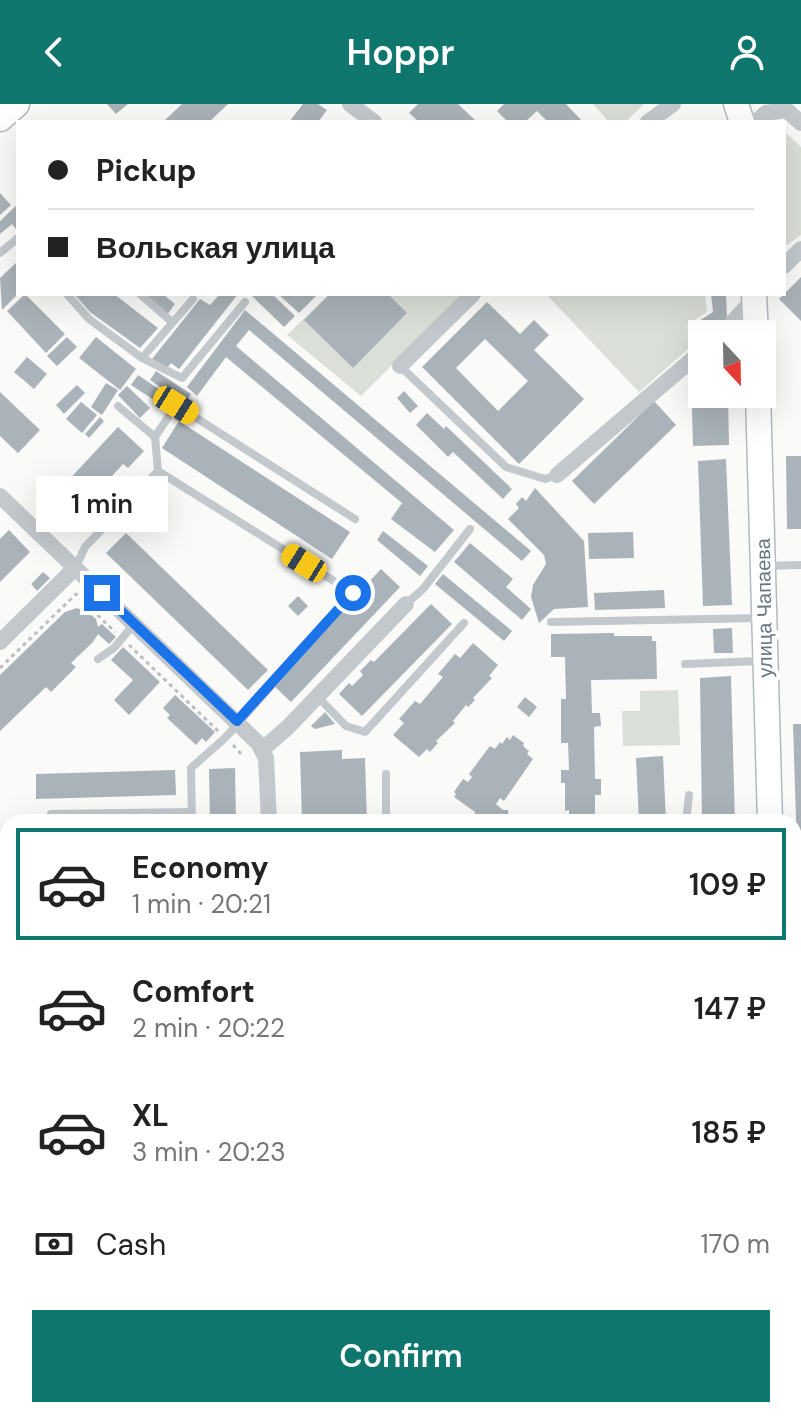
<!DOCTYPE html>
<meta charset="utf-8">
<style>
body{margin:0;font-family:"DM Sans",sans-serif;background:#f2f2f2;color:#222;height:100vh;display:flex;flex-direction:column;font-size:30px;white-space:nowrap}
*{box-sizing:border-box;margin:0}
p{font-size:26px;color:#767676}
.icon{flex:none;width:44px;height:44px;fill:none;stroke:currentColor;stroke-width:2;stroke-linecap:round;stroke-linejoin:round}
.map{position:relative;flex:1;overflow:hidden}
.details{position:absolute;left:0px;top:710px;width:802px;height:604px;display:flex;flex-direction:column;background:#fff;border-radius:24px 24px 0 0;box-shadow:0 8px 32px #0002}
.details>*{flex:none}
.hud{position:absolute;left:16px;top:16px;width:770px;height:176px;border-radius:0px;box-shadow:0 8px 32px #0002;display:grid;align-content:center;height:176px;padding:0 32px;background:#fff}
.needle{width:52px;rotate:158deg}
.fabs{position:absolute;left:688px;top:216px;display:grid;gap:16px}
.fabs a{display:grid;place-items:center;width:88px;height:88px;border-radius:0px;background:#fff;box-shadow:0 8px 32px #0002;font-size:40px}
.end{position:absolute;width:36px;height:36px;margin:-18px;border:10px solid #1a73e8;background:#fff;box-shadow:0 0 0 4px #fff}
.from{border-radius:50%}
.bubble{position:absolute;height:56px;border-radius:0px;background:#fff;box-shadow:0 8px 32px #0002;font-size:26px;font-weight:600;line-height:56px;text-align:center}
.car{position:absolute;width:24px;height:48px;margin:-24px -12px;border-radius:10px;box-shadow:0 0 6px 2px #0007;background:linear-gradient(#f5c518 24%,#345 0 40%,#f5c518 0 76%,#345 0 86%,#f5c518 0)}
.hud b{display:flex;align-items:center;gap:28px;height:76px;font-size:30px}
.hud b+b{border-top:2px solid #e0e0e0}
.hud i{width:20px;height:20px;background:#222}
ul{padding:14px 0 0;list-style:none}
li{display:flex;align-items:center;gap:24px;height:112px;margin:0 16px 12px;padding:0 16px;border:4px solid transparent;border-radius:0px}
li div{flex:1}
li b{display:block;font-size:30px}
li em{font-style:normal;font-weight:600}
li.active{border-color:#0f766e}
li>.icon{width:72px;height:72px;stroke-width:1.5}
.pay{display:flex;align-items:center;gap:20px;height:88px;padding:0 32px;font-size:30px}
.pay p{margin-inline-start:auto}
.primary-button{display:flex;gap:16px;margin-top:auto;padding:16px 32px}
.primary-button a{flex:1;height:92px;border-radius:0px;background:#0f766e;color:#fff;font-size:32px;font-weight:600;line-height:92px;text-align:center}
header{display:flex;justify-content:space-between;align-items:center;height:104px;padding:0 32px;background:#0f766e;color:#fff;font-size:36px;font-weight:600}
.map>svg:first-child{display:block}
</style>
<header><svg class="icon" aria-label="back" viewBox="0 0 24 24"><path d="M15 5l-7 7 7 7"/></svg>Hoppr<svg class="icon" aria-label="person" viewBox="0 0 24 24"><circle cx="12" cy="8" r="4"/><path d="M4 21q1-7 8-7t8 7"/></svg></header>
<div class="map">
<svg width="801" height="1314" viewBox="0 0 801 1314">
<rect width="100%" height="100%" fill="#fafaf8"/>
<!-- green -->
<g fill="#dadfd7">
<path d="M 593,0 L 644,0 L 625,18 L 609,18 Z"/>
<path d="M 784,27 L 801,43 L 801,131 L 784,143 Z"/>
<path d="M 329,190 L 464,190 L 361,292 L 287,231 Z"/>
<path d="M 546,190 L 705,190 L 707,208 L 687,221 L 696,238 L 639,288 Z"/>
<path d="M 678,586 L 680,641 L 623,642 L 622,607 L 640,607 L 640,587 Z"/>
</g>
<!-- building -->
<g fill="#aab3b9" fill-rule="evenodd">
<path d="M 107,0 L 128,0 L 116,10 Z"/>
<path d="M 182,0 L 228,0 L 209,18 L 163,18 Z"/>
<path d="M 303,0 L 318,0 L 327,6 L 318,18 L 289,18 Z"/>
<path d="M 418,0 L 458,0 L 477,18 L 419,18 L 409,9 Z"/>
<path d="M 504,0 L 566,0 L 583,18 L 548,18 L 537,7 L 525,18 L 508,18 L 497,7 Z"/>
<path d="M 0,89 L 11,101 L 0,111 Z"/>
<path d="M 18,100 L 18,128 L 12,120 L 0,130 L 0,117 Z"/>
<path d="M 18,157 L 18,190 L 2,206 L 0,174 Z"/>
<path d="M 801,173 L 801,217 L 779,195 Z"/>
<path d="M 25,190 L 65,230 L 46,249 L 7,207 Z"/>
<path d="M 74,190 L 114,190 L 158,224 L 140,244 L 90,208 Z"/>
<path d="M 143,190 L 163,190 L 175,200 L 167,211 Z"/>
<path d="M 220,190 L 238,190 L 179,265 L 171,259 L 167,264 L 152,255 L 200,195 L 210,201 Z"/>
<path d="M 250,190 L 272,190 L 295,212 L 284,223 Z"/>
<path d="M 278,190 L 296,192 L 318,190 L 299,209 Z"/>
<path d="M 330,190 L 388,190 L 407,209 L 353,264 L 304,216 Z"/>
<path d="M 711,190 L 726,190 L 727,214 L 707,230 L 702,230 L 699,237 L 691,222 L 713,208 Z"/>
<path d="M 487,198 L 520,230 L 534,216 L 549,231 L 534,246 L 584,295 L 519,360 L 422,263 ZM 485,235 L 528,277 L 498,307 L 456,264 Z"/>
<path d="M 245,206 L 531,447 L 522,457 L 249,226 L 236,242 L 454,426 L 435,448 L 391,415 L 402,399 L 226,253 L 197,292 L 187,283 Z"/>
<path d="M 67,233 L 77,243 L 57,262 L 47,252 Z"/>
<path d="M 96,233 L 136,265 L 120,286 L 79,254 Z"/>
<path d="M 27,253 L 47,270 L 34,285 L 14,268 Z"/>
<path d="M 156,267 L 191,290 L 185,300 L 150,276 Z"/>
<path d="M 691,268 L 702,268 L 702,290 L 728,290 L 729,341 L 693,342 Z"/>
<path d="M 138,271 L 166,290 L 160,300 L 131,281 Z"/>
<path d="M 106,279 L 118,286 L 102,311 L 91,303 Z"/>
<path d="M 77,281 L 85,289 L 64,310 L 56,301 Z"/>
<path d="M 127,282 L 150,304 L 140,314 L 118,291 Z"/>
<path d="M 404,287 L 418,302 L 410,309 L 397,294 Z"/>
<path d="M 0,288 L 40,326 L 18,349 L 0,332 Z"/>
<path d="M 654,297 L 676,321 L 594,400 L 572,377 Z"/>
<path d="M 81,298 L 97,311 L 82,329 L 66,315 Z"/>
<path d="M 427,309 L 444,325 L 446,322 L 512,385 L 503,395 L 453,348 L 448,353 L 416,321 Z"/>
<path d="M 100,313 L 104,317 L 89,334 L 85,330 Z"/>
<path d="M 179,317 L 350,428 L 332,455 L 162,344 Z"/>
<path d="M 118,323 L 144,347 L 128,364 L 123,360 L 92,394 L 96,398 L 77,419 L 51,395 Z"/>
<path d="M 786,352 L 801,352 L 801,425 L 787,425 Z"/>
<path d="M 726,355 L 732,501 L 703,502 L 698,357 Z"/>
<path d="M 535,384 L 584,437 L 588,503 L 554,505 L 539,519 L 531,493 L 533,481 L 546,460 L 544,451 L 508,415 L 519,404 L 516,400 L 522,393 L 526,397 Z"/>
<path d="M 9,426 L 30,448 L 0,478 L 0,435 Z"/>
<path d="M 383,427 L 428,462 L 420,472 L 377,436 Z"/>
<path d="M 633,428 L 634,454 L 589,455 L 588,429 Z"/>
<path d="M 126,429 L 268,566 L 248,586 L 106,449 Z"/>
<path d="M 470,439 L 513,475 L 506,483 L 531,505 L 522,516 L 454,458 Z"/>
<path d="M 381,465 L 400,483 L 291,598 L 273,581 Z"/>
<path d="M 43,468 L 50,474 L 37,487 L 31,480 Z"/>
<path d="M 443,470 L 512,527 L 504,537 L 435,480 Z"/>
<path d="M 664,486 L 665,504 L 595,506 L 594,489 Z"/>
<path d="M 298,492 L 308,502 L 298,512 L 288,502 Z"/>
<path d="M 431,500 L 452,520 L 362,612 L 339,590 L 349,579 L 352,582 L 363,571 L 360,567 L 371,556 L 374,558 Z"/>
<path d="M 77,504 L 90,510 L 96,515 L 98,523 L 102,520 L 116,533 L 109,540 L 98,530 L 93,538 L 71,559 L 76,563 L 51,588 L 46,583 L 0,627 L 0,571 L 65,508 Z"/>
<path d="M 732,524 L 733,549 L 714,549 L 713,525 Z"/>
<path d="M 614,529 L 614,532 L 652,532 L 652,537 L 656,537 L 657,575 L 591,576 L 592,609 L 600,609 L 601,622 L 594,623 L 595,675 L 601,675 L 601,691 L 595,691 L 595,718 L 569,718 L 569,706 L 565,707 L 565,679 L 561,679 L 561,666 L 569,666 L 568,639 L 561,639 L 561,595 L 566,595 L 565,553 L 551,553 L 551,530 Z"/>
<path d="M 473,539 L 498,561 L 489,572 L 492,574 L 473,594 L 475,596 L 468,603 L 466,601 L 453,617 L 455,619 L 436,637 L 438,639 L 430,648 L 427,645 L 419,653 L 393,631 L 404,619 L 399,615 L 415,597 L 420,600 L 443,573 L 438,570 L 455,550 L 460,554 Z"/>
<path d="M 123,543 L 160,578 L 129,611 L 114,596 L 133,576 L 111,556 Z"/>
<path d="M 731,572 L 735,718 L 702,718 L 700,574 Z"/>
<path d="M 175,591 L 215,628 L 206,638 L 202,634 L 196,641 L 167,614 L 170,611 L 163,604 Z"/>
<path d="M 525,593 L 537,603 L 529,613 L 517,603 Z"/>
<path d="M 325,608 L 335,620 L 315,625 L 311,622 Z"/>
<path d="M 793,620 L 801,620 L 801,779 L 798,779 Z"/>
<path d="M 513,631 L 524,639 L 523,642 L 529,647 L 527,650 L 533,655 L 504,697 L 500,694 L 496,700 L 503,706 L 508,706 L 509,715 L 515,718 L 474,718 L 475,708 L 454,693 L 456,690 L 454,688 L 463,675 L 468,678 L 472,673 L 469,670 L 490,642 L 495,645 L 500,638 L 502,640 L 507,633 L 510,636 Z"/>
<path d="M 342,646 L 342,655 L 365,654 L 367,718 L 302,718 L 300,648 Z"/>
<path d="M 663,652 L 666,718 L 639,718 L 636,654 Z"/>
<path d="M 235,664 L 236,718 L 210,718 L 209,665 Z"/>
<path d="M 175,666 L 176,691 L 36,695 L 36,670 Z"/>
<path d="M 8,829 L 8,855 L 0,855 L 0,830 Z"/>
<rect x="0" y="897" width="8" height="113"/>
<rect x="0" y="1023" width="8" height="90"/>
<rect x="0" y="1176" width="8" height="67"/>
<path d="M 32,1306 L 32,1310 L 59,1309 L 59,1306 L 114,1307 L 114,1314 L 0,1314 L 0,1307 Z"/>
<rect x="152" y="1306" width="105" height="8"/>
<path d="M 316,1306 L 482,1306 L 483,1314 L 316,1314 Z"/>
<path d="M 511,1306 L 605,1306 L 605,1314 L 495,1314 L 495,1307 Z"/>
<path d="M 732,1306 L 763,1306 L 763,1314 L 733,1314 Z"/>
</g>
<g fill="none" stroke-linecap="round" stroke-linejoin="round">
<defs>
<g id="secondary">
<path d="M 736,0 L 742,18"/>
<path d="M 754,190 L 756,230"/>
<path d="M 758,290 L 770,718"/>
<path d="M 788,1306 L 789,1314"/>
</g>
<path id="primary" d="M 0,14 L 16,0"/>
</defs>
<!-- secondary casing -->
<use href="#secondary" stroke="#b3babf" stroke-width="27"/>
<!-- primary casing -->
<use href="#primary" stroke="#b5babe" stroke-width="29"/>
<!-- path -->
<g stroke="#bbbfc2" stroke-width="3" stroke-dasharray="4 4" stroke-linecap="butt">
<path d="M 129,541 L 219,628"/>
<path d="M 0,564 L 76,490 L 115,528"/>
<path d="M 233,641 L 243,652"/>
</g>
<!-- lane -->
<g stroke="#c3c8cc" stroke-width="8">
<path d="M 0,149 L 18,134"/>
<path d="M 67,190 L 89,215 L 142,254 L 193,195"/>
<path d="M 140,190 L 172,218"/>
<path d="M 142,254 L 182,274 L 245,198"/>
<path d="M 400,262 L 506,363 L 545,375 L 557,371"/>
<path d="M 118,302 L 155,333"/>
<path d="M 158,367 L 353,489 L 225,634 L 191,664 L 192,718"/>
<path d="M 764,462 L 801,461"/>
<path d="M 76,463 L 85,443 L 158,367 L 155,333 L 176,301 L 355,415"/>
<path d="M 406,500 L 423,485 L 470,425"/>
<path d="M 551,518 L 760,514"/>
<path d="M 98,555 L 114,544 L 134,520"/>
<path d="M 685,560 L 761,557"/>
<path d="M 318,593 L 346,622 L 365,628 L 464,519"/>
<path d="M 386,670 L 386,718"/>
<path d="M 52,718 L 51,710 L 191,708"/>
<path d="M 686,718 L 689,691"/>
<path d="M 0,819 L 8,819"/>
<path d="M 0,1016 L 8,1016"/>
<path d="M 614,1306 L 615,1314"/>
<path d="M 490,1314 L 490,1306"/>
</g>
<!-- street -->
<g stroke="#c3c8cc" stroke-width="16">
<path d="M 350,0 L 374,18"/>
<path d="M 780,0 L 801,19"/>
<path d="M 648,18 L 673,0"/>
<path d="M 756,18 L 766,9 L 786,6"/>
<path d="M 784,162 L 801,145"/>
<path d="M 722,230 L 757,191"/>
<path d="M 400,262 L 473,190"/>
<path d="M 557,371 L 702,247"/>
<path d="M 0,392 L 258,639 L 266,654 L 269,718"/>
<path d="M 0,538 L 75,464"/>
<path d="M 263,645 L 288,623 L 406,500"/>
<path d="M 794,852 L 801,852"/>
<path d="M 0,879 L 8,878"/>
<path d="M 794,1247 L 801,1247"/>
<path d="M 0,1278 L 8,1278"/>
<path d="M 288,1306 L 288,1314"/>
</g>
<!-- secondary -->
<use href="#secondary" stroke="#fff" stroke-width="24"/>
<!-- primary -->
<use href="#primary" stroke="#fff" stroke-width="26"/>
</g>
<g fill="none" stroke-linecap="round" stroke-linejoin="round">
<!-- route -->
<path stroke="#1a73e8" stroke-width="10" d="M 102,489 L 237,617 L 353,489"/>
</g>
<g text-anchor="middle" stroke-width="8" stroke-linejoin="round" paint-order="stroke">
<!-- street labels -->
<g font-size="20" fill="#657683" stroke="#fff">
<text transform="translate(764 504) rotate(-91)" y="7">улица Чапаева</text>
</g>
</g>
</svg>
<div class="fabs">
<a><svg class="needle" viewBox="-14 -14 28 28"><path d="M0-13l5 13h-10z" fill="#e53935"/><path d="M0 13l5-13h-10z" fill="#767676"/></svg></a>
</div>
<i class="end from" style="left:353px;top:489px"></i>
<i class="end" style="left:102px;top:489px"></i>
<div class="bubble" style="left:36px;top:372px;width:132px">1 min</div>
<i class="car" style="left:176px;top:301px;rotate:122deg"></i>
<i class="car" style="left:304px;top:459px;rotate:302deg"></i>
<div class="hud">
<b><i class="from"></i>Pickup</b>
<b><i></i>Вольская улица</b>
</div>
<section class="details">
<ul>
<li class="active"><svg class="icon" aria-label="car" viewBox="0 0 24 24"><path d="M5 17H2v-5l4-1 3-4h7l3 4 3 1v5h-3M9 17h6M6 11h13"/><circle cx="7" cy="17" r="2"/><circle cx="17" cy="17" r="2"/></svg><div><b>Economy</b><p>1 min · 20:21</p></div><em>109 ₽</em></li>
<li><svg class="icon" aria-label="car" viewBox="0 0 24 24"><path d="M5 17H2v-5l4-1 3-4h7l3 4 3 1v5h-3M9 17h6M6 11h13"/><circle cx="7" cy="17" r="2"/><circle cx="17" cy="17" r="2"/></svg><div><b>Comfort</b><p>2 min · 20:22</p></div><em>147 ₽</em></li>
<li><svg class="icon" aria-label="car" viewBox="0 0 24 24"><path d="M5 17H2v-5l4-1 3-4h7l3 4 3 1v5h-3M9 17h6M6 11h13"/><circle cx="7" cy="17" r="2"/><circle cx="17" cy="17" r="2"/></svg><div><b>XL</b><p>3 min · 20:23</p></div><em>185 ₽</em></li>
</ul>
<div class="pay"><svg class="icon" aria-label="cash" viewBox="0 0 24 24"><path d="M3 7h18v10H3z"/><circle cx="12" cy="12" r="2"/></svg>Cash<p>170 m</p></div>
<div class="primary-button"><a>Confirm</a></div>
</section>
</div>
